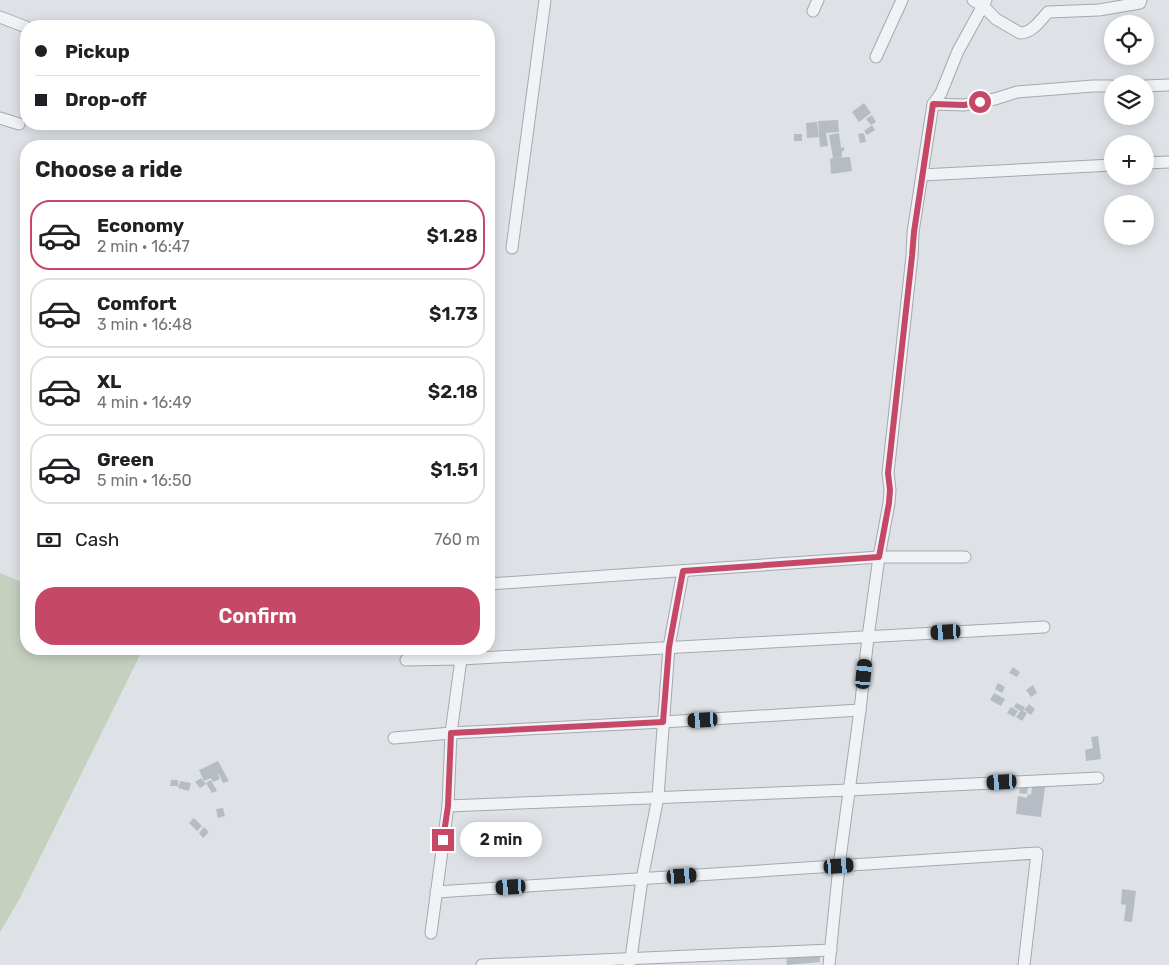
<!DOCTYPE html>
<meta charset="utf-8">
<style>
body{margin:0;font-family:Rubik,sans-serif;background:#f2f2f2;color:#202124;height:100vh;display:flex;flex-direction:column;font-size:19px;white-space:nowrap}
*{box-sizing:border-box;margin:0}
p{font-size:16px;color:#757577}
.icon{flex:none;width:28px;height:28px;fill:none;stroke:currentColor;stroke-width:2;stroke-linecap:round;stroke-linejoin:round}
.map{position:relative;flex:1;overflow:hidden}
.details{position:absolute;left:20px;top:140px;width:475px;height:515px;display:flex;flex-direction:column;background:#fff;border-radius:20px;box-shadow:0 2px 12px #0003}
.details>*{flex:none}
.top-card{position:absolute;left:20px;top:20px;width:475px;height:110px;border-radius:20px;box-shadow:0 2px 12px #0003;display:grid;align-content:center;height:110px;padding:0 15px;background:#fff}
.controls{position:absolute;left:1104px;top:15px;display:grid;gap:10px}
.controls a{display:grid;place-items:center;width:50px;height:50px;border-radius:50%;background:#fff;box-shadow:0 2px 12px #0003;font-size:25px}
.end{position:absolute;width:22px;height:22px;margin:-11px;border:6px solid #c64867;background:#fff;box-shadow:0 0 0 2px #fff}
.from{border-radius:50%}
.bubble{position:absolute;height:35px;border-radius:18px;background:#fff;box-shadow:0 2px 12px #0003;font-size:16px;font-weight:600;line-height:35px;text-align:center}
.car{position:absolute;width:15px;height:30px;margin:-15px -8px;border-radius:6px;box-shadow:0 0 4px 1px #0007;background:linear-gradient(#222 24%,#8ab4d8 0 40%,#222 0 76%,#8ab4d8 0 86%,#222 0)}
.top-card b{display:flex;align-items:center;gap:18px;height:48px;font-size:19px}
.top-card b+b{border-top:1px solid #e0e0e0}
.top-card i{width:12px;height:12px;background:#202124}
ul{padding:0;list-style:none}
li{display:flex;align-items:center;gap:15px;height:70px;margin:0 10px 8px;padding:0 5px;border:2px solid #e0e0e0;border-radius:20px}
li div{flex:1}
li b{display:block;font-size:19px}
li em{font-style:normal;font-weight:600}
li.current{border-color:#c64867}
li>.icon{width:45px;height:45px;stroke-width:1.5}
h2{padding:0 15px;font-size:22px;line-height:60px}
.pay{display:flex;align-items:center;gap:12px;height:55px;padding:0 15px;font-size:19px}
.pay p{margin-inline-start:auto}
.primary-button{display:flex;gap:10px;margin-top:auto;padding:10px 15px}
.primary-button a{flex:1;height:58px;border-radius:20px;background:#c64867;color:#fff;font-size:20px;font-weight:600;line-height:58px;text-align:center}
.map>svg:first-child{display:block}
</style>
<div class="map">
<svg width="1169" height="965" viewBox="0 0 1169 965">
<rect width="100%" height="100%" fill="#dee2e6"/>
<!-- green -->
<path fill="#c5d0bf" d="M 0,573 L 26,584 L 26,649 L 143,649 L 19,900 L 0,932 Z"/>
<!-- building -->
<g fill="#b5bcc3">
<path d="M 864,103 L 871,113 L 859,122 L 852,112 Z"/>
<path d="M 872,115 L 876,122 L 871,125 L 866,119 Z"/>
<path d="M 838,120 L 839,132 L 826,133 L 828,146 L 820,147 L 818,121 Z"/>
<path d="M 817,122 L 819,137 L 807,138 L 806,123 Z"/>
<path d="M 872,125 L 875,130 L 867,135 L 864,131 Z"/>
<path d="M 839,133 L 841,148 L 844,147 L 844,151 L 842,151 L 842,157 L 834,158 L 850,157 L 852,171 L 831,174 L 830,159 L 833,158 L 829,135 Z"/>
<path d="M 864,133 L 866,142 L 860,143 L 858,134 Z"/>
<rect x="794" y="134" width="8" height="7"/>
<path d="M 1013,667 L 1020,672 L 1017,677 L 1009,673 Z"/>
<path d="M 998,683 L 1005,687 L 1002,693 L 995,689 Z"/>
<path d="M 1033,685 L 1037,693 L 1031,697 L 1026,690 Z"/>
<path d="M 994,693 L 1005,699 L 1001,706 L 990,700 Z"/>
<path d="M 1016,703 L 1025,707 L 1023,711 L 1027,713 L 1022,721 L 1016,717 L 1022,709 L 1020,711 L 1014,707 Z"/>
<path d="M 1029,704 L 1035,709 L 1031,715 L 1024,710 Z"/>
<path d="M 1011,707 L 1018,711 L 1014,717 L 1007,713 Z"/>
<path d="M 1098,736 L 1101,759 L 1086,761 L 1085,750 L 1093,748 L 1091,737 Z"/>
<path d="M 218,761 L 229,781 L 223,783 L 219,774 L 218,774 L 220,779 L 213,782 L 211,778 L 204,781 L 199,770 Z"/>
<path d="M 201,778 L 206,784 L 200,788 L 195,782 Z"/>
<path d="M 171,780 L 178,780 L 178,786 L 170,786 Z"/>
<path d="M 211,780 L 217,791 L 212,793 L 206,783 Z"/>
<path d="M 180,781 L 191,783 L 189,791 L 178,788 Z"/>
<path d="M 1020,787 L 1028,787 L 1027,794 L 1019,793 Z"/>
<path d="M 1032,787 L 1045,787 L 1041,817 L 1016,814 L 1018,796 L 1027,798 L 1028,794 L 1031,795 Z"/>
<path d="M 223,808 L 225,816 L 218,818 L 216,809 Z"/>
<path d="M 194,818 L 202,826 L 197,831 L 189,823 Z"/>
<path d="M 204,827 L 209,832 L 203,838 L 199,833 Z"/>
<path d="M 1122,889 L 1136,891 L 1132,922 L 1124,921 L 1126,905 L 1121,904 Z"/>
<path d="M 819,952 L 820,962 L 787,965 L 786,955 Z"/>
</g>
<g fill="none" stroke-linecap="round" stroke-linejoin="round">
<defs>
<g id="minor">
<path d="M 973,0 L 983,6 L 996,19 L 1020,33 C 1032,33 1041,20 1048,12 L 1099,10 L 1140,3 L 1141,0"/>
<path d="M 813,11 L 818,0"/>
<path d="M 0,17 L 26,27"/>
<path d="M 876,57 L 902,0"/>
<path d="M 1145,86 L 1169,85"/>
<path d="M 933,104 L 964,105 L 995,99 L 1017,92 L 1093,86 L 1112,86"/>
<path d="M 0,118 L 19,124"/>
<path d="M 1145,163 L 1169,162"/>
<path d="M 922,175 L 1112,165"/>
<path d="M 512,248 L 545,0"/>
<path d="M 489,584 L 879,557 L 965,557"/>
<path d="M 406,660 L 461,659 L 1044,627"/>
<path d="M 394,738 L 451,733 L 663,722 L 860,710"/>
<path d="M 448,806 L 849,790 L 1098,778"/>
<path d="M 436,892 L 1037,853 L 1024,965"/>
<path d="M 431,933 L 448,806 L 451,733 L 461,659 L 463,649"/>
<path d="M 482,965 L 831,950"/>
<path d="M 629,965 L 631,958 L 642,879 L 658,797 L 669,647 L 683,571"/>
<path d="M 829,965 L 839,866 L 860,710 L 868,637 L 879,557 L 889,503 L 890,490 L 888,473 L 912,256 L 913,232 L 933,104 L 941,93 L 958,51 L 986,0"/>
</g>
</defs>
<!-- minor casing -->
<use href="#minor" stroke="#a4a9b0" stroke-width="13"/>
<!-- minor -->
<use href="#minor" stroke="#f0f2f5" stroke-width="11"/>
</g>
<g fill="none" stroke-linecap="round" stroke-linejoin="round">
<!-- route -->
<path stroke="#c64867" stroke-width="6" d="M 443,840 L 448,806 L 451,733 L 663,722 L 669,647 L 683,571 L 879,557 L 889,503 L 890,490 L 888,473 L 912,256 L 914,232 L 933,104 L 964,105 L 980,102"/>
</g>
</svg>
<div class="controls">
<a><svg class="icon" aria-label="locate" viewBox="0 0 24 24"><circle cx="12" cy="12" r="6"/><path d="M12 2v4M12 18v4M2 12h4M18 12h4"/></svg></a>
<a><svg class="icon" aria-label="layers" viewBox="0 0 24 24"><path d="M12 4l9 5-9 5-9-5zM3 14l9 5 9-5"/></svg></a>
<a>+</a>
<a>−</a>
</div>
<i class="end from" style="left:980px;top:102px"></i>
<i class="end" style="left:443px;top:840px"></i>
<div class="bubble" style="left:460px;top:822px;width:82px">2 min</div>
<i class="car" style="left:946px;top:632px;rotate:267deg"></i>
<i class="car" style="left:864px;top:674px;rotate:6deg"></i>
<i class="car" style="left:703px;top:720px;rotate:267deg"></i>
<i class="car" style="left:1002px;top:782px;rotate:267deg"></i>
<i class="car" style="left:839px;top:866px;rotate:86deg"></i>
<i class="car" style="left:682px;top:876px;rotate:86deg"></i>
<i class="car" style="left:511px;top:887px;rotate:267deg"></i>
<div class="top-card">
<b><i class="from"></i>Pickup</b>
<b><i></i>Drop-off</b>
</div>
<section class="details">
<h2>Choose a ride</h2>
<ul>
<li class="current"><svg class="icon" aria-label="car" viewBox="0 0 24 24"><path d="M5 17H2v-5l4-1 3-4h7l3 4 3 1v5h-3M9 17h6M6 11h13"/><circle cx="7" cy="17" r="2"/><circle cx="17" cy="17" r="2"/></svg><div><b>Economy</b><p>2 min · 16:47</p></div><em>$1.28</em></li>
<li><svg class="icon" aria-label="car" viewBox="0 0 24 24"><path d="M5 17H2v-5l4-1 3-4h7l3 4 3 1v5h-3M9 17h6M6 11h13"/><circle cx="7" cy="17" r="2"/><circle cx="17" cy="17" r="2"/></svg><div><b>Comfort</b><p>3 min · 16:48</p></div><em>$1.73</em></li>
<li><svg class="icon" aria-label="car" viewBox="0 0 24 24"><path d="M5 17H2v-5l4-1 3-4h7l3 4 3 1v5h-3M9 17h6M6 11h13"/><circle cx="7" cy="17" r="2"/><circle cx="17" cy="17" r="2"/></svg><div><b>XL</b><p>4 min · 16:49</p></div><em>$2.18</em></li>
<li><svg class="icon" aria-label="car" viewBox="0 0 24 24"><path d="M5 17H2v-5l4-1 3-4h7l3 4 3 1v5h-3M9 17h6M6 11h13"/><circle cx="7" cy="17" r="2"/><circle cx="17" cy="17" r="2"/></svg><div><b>Green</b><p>5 min · 16:50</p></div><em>$1.51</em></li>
</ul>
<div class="pay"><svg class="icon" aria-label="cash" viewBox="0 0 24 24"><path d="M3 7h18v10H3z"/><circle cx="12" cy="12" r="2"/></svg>Cash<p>760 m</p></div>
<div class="primary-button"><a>Confirm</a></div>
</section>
</div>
